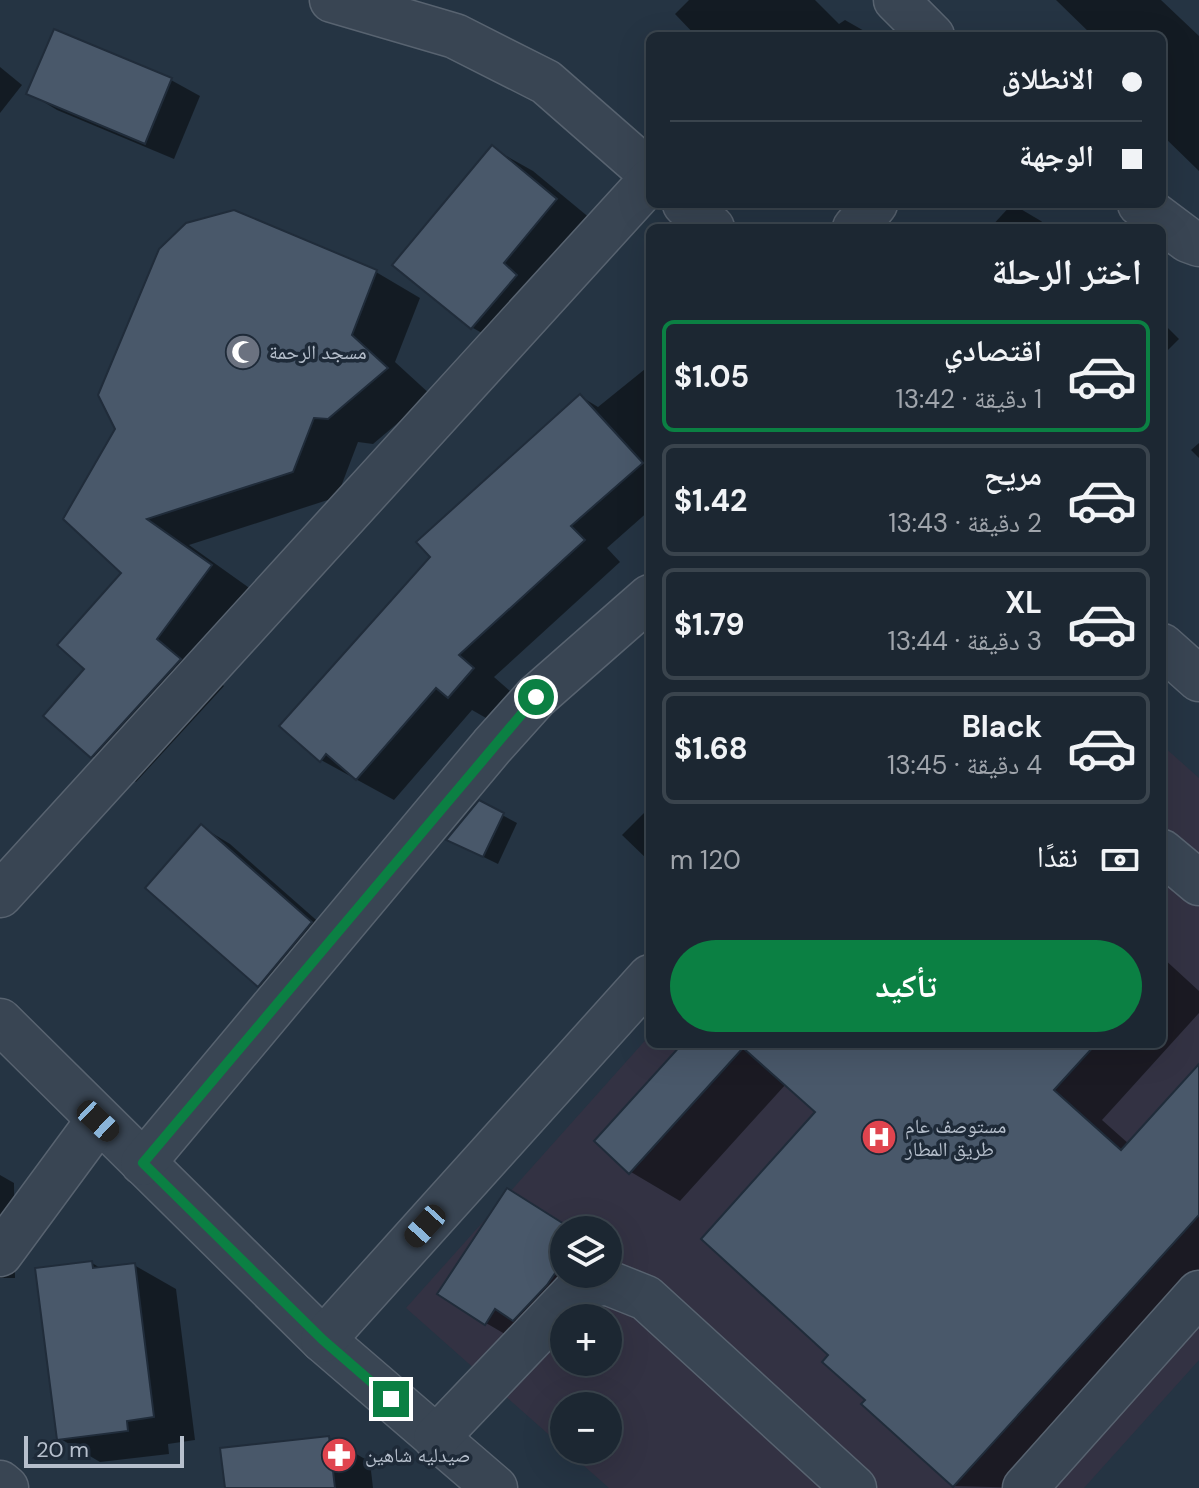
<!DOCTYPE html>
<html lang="ar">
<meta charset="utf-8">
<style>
body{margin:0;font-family:"DM Sans","Noto Naskh Arabic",sans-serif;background:#252f3a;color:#f1f3f6;direction:rtl;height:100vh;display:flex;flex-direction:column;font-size:30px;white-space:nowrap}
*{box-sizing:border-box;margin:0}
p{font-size:26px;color:#a0a5ac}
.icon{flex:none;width:44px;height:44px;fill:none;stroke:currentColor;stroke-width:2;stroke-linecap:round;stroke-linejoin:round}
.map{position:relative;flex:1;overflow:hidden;direction:ltr}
.sheet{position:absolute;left:646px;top:224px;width:520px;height:824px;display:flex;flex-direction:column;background:#1c2732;border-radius:12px;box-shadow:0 8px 32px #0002,0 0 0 2px #3a444d;direction:rtl}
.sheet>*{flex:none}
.top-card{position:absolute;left:646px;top:32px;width:520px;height:176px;border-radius:12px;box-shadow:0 8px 32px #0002,0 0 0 2px #3a444d;direction:rtl;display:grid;align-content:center;height:176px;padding:0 24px;background:#1c2732}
.tools{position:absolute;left:550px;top:1216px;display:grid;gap:16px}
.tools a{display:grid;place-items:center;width:72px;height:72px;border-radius:50%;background:#1c2732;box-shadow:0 8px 32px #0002,0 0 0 2px #3a444d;font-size:40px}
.scale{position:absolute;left:24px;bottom:20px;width:160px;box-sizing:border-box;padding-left:8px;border:4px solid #b7c0cd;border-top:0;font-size:22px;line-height:28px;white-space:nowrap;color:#b7c0cd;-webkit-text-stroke:6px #1e2a38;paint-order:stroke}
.end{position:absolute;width:36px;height:36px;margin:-18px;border:10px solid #0b8043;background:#fff;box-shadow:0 0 0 4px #fff}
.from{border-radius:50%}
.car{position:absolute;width:24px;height:48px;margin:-24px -12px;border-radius:10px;box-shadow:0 0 6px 2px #0007;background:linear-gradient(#222 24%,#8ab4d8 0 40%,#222 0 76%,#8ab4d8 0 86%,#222 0)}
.top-card b{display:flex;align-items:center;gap:28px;height:76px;font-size:30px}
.top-card b+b{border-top:2px solid #3a444d}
.top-card i{width:20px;height:20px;background:#f1f3f6}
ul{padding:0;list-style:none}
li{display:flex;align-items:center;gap:24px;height:112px;margin:0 16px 12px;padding:0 8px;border:4px solid #3a444d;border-radius:12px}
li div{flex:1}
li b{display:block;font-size:30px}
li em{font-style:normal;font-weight:700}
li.current{border-color:#0b8043}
li>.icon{width:72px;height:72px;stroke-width:1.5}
h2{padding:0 24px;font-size:36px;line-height:96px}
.pay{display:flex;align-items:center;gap:20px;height:88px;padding:0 24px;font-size:30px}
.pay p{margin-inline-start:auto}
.cta{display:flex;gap:16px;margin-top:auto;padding:16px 24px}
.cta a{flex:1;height:92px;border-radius:48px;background:#0b8043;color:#fff;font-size:32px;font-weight:700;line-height:92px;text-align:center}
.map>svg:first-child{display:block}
</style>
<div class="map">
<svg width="1199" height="1488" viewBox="0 0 1199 1488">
<rect width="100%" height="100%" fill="#253443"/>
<!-- medical -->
<path fill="#333243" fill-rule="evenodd" d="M 1162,745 L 1199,778 L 1199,1360 L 1084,1488 L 609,1488 L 566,1450 L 608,1450 L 608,1406 L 564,1406 L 564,1448 L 406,1308 L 650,1035 L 650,1044 L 1162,1044 ZM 564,1230 L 608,1230 L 608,1274 L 564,1274 ZM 564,1318 L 608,1318 L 608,1362 L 564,1362 Z"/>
<!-- shadow -->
<g fill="#0007">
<path d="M 689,0 L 815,0 L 839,24 L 845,20 L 873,36 L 696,36 L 675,14 Z"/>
<path d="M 1056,0 L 1161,0 L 1199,36 L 1199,171 L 1162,135 L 1162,36 L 1093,36 Z"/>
<path d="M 0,67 L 22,85 L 0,113 Z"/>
<path d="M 171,80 L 200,96 L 174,159 L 57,110 L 29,93 Z"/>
<path d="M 492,148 L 533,171 L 597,224 L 514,351 L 473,328 L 395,265 Z"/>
<path d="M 1012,204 L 1041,221 L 1049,228 L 990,228 Z"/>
<path d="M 376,272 L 420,298 L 395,362 L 431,395 L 373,444 L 358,442 L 337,497 L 189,545 L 255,592 L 200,665 L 224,686 L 136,782 L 92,756 L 87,669 L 123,573 L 65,519 Z"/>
<path d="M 1162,322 L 1179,339 L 1162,356 Z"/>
<path d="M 650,365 L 650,510 L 607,548 L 620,562 L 494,677 L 510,691 L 486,718 L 472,710 L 394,800 L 321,760 L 580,396 L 598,407 Z"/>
<path d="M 1199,443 L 1199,458 L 1191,450 Z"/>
<path d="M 480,803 L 517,823 L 498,864 L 463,847 Z"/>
<path d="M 650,807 L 650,862 L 622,835 Z"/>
<path d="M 202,827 L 230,844 L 339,940 L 288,1002 L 259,985 Z"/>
<path d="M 1162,957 L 1199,991 L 1199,1013 L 1102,1120 L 1129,1144 L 1199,1067 L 1199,1299 L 1028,1488 L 954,1486 L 864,1404 L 867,1400 L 831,1355 L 818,1112 L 786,1084 L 680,1201 L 631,1172 L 596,1141 L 684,1044 L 1162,1044 Z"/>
<path d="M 0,1175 L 14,1183 L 15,1278 L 0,1278 Z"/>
<path d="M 536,1207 L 572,1230 L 564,1230 L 564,1274 L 515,1340 L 486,1323 Z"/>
<path d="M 92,1263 L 102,1269 L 134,1265 L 176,1289 L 195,1440 L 168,1444 L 169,1454 L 100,1462 L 59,1438 Z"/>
<path d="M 329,1438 L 370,1462 L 373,1488 L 227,1488 Z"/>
</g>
<!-- building -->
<g fill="#49586a" stroke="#202c3a" stroke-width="2">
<path d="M 54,29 L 172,78 L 145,144 L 26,94 Z"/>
<path d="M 492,145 L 557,199 L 504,263 L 517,275 L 471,329 L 392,265 Z"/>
<path d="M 234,210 L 377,270 L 352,335 L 388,368 L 328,419 L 314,418 L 293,472 L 147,519 L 212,565 L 157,639 L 181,659 L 91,758 L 43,716 L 84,669 L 57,645 L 121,573 L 63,519 L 115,429 L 98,395 L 159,249 L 186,223 Z"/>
<path d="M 580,394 L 643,463 L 571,526 L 585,540 L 459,655 L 474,668 L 448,698 L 436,688 L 356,780 L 326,754 L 320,762 L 279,726 L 430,557 L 416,542 Z"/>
<path d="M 479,800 L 504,813 L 483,857 L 446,840 Z"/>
<path d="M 201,824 L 312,922 L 258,987 L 145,888 Z"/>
<path d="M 682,1044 L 1096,1044 L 1054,1090 L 1121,1150 L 1199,1064 L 1199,1215 L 953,1487 L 861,1404 L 865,1400 L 822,1362 L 828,1355 L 701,1239 L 815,1112 L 743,1048 L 629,1174 L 594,1141 Z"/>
<path d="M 507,1188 L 564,1224 L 564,1260 L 547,1285 L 513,1321 L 495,1309 L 485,1325 L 437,1294 Z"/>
<path d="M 92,1261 L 93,1268 L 135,1263 L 154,1417 L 127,1421 L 128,1431 L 57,1440 L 35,1268 Z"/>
<path d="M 329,1436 L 335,1488 L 225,1488 L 220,1448 Z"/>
</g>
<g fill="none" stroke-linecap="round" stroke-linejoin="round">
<defs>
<g id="minor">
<path d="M 332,0 L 455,36 L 546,82 L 650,173"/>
<path d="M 896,0 L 932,36"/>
<path d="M 685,204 L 712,228"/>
<path d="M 1140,204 L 1188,240 L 1199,244"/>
<path d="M 855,228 L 875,204"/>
<path d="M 1162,646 L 1199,679"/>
<path d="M 1162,852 L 1199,883"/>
<path d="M 0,895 L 650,181"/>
<path d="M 0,1021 L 323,1340 L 495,1488"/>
<path d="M 143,1163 L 492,746 L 536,697 L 650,597"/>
<path d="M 0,1254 L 98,1121"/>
<path d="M 323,1340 L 650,977"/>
<path d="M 436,1438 L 578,1289 L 606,1282 L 646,1298 L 854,1488"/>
<path d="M 0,1483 L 6,1488"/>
<path d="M 1025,1488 L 1199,1293"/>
</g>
</defs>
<!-- minor casing -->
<use href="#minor" stroke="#586370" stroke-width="47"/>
<!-- minor -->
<use href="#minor" stroke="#394553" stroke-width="44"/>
</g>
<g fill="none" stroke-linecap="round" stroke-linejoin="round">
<!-- route -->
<path stroke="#0b8043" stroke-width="10" d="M 391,1399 L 323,1340 L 143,1163 L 536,697"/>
</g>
<!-- icons -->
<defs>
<symbol id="mosque-disc" viewBox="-11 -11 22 22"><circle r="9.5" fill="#6b7280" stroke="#1e2a38"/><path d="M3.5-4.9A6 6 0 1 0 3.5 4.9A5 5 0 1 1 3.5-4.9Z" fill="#fff"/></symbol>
<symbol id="hospital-disc" viewBox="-11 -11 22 22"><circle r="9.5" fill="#e0444e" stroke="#1e2a38"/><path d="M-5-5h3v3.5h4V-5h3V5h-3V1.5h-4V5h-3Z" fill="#fff"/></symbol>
<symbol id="pharmacy-disc" viewBox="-11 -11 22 22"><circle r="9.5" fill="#e0444e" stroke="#1e2a38"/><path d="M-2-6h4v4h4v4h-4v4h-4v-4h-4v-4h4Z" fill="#fff"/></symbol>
</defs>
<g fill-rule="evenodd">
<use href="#mosque-disc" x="223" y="332" width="40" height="40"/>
<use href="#hospital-disc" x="859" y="1117" width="40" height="40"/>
<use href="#pharmacy-disc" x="319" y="1435" width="40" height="40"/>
</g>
<g text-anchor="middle" stroke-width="7" stroke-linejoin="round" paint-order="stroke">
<!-- poi labels -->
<g font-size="20" fill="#b7c0cd" stroke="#1e2a38" text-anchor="start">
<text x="269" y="359">مسجد الرحمة</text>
<text x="905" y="1133">مستوصف عام<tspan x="905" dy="23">طريق المطار</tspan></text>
<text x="365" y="1462">صيدليه شاهين</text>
</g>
</g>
</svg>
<div class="tools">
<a><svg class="icon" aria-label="layers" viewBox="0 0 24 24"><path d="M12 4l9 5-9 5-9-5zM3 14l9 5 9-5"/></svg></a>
<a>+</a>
<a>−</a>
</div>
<div class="scale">20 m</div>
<i class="end from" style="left:536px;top:697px"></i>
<i class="end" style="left:391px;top:1399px"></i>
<i class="car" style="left:98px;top:1121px;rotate:133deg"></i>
<i class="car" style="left:425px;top:1226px;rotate:222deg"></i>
<div class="top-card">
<b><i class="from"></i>الانطلاق</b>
<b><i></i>الوجهة</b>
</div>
<section class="sheet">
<h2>اختر الرحلة</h2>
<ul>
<li class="current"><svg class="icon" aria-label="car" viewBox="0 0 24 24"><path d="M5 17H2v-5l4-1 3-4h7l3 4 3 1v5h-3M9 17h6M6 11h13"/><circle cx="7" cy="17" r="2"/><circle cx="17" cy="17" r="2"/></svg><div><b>اقتصادي</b><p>1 دقيقة · 13:42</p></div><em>$1.05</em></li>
<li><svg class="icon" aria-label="car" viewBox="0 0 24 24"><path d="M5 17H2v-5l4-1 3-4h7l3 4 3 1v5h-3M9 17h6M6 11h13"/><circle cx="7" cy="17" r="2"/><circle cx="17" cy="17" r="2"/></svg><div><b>مريح</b><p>2 دقيقة · 13:43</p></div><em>$1.42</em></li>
<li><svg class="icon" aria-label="car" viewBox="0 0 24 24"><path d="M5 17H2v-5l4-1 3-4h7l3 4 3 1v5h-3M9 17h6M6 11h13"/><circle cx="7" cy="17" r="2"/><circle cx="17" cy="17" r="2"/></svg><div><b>XL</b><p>3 دقيقة · 13:44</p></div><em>$1.79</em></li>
<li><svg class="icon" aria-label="car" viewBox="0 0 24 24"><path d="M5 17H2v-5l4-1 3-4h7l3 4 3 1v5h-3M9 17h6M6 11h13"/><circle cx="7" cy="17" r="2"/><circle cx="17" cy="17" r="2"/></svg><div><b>Black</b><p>4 دقيقة · 13:45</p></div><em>$1.68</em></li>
</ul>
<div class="pay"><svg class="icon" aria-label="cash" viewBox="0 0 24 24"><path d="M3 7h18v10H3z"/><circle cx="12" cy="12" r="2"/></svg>نقدًا<p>120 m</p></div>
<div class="cta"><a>تأكيد</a></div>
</section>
</div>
